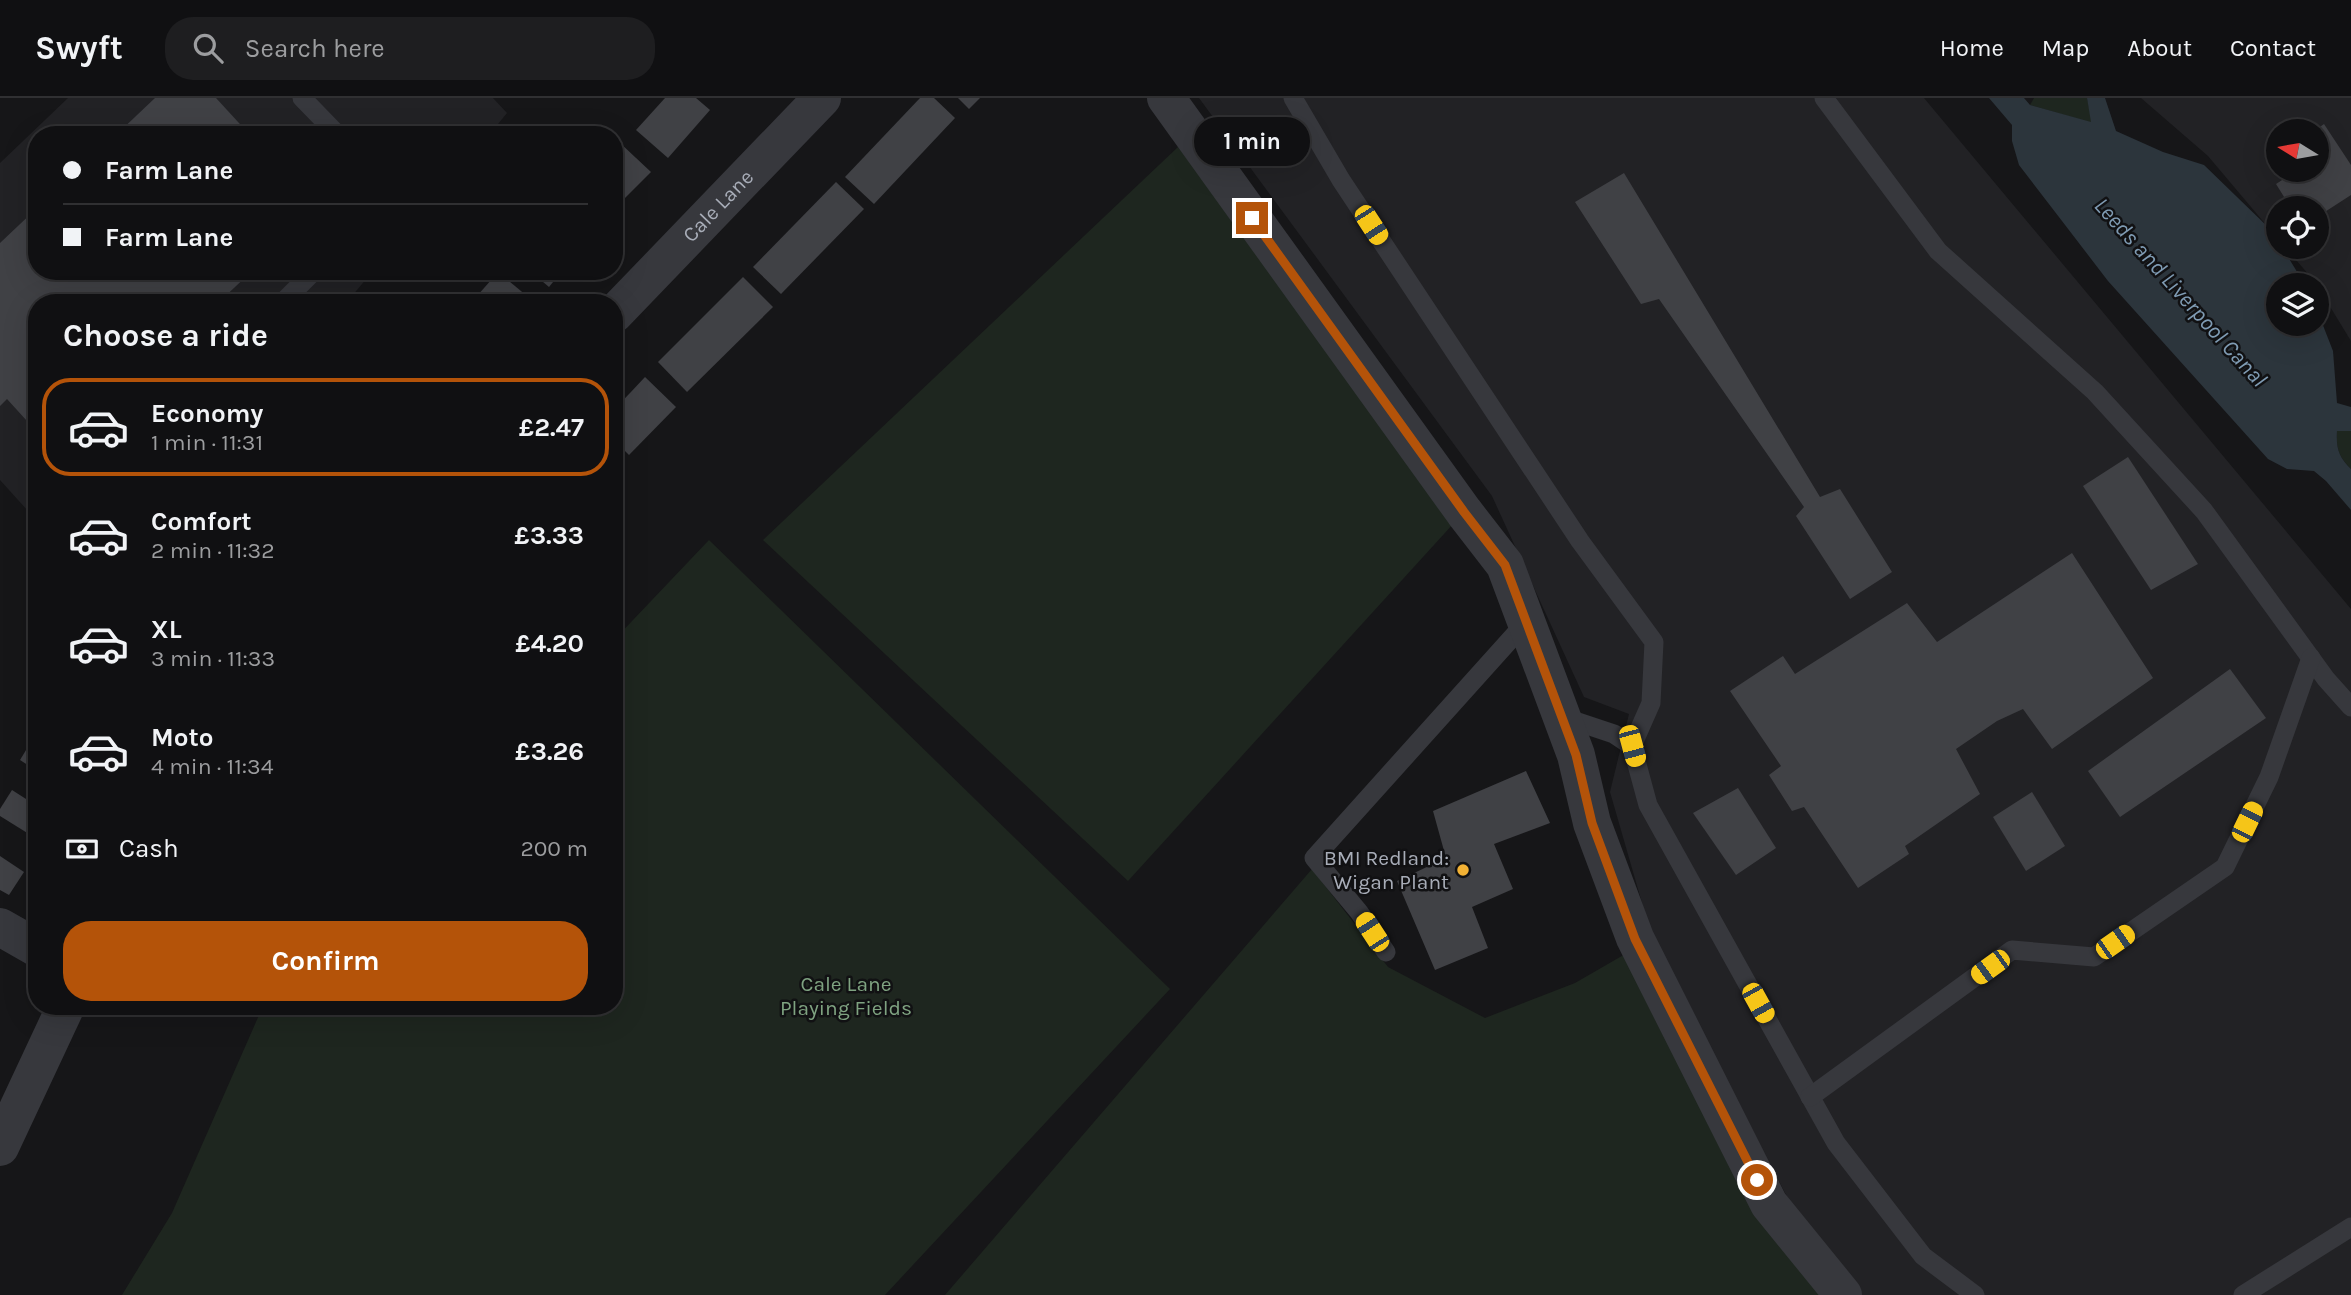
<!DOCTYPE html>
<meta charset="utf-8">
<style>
body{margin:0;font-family:Karla,sans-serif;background:#1e1e20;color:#f1f3f6;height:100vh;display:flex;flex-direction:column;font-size:26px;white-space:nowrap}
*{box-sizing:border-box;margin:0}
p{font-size:23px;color:#9c9d9f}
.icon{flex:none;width:38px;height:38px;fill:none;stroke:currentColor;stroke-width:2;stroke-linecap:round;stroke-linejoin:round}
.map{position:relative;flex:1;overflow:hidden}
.panel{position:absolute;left:28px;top:196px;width:595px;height:721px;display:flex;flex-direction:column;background:#101012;border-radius:28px;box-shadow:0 7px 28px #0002,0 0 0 2px #303032}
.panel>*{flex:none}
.guide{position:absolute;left:28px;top:28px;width:595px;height:154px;border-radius:28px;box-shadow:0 7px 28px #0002,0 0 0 2px #303032;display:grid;align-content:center;height:154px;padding:0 35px;background:#101012}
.needle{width:46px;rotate:281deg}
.tools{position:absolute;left:2266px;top:21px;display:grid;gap:14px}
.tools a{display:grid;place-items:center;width:63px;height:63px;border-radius:50%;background:#101012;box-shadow:0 7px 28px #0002,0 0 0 2px #303032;font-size:35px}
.end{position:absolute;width:32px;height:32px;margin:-16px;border:9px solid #b45309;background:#fff;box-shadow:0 0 0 4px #fff}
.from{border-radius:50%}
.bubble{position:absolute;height:49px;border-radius:24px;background:#101012;box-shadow:0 7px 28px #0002,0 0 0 2px #303032;font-size:23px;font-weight:700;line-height:49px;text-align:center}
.car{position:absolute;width:21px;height:42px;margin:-21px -10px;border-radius:9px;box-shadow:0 0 5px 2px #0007;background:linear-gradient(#f5c518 24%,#345 0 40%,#f5c518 0 76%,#345 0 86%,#f5c518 0)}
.guide b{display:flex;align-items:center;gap:24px;height:66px;font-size:26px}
.guide b+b{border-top:2px solid #303032}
.guide i{width:18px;height:18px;background:#f1f3f6}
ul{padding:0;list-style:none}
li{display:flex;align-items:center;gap:21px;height:98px;margin:0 14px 10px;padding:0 21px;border:4px solid transparent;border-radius:28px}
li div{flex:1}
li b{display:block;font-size:26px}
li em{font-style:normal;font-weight:700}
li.current{border-color:#b45309}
li>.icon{width:63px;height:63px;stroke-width:1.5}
h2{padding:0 35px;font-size:32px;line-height:84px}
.pay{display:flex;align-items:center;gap:18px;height:77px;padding:0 35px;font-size:26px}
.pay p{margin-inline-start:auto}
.action{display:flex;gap:14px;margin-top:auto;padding:14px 35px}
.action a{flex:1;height:80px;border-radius:28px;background:#b45309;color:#fff;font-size:28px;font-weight:700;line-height:80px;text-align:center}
header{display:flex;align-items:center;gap:42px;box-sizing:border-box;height:98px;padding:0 35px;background:#101012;border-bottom:2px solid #303032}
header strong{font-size:33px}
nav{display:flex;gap:38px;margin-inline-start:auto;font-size:24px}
.search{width:490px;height:63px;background:#1e1e20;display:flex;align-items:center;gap:18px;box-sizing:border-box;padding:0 24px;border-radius:28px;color:#9c9d9f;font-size:26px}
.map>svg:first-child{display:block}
</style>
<header>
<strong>Swyft</strong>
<div class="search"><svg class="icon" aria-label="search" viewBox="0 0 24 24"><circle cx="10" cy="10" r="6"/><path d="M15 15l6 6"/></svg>Search here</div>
<nav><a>Home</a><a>Map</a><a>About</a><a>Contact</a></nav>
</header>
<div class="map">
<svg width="2351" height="1197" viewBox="0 0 2351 1197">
<rect width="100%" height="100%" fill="#161618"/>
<!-- built -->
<g fill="#222225" fill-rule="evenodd">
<path d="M 68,0 L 493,0 L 507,15 L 489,37 L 37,37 L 37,173 L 373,173 L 346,205 L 37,205 L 37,423 L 0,382 L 0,65 Z"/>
<path d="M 1199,0 L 1924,0 L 2351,511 L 2351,1197 L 1859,1197 L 1794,1112 L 1653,843 L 1610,694 L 1629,616 L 1584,599 L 1492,398 Z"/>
<path d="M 2141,0 L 2351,0 L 2351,243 L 2315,184 L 2285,149 L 2317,149 L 2317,110 L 2278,110 L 2278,141 L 2208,58 ZM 2278,33 L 2317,33 L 2317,72 L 2278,72 Z"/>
</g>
<!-- green -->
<g fill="#1e261f">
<path d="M 2034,0 L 2087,0 L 2092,25 L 2030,7 Z"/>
<path d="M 1178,49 L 1464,414 L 1128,783 L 763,442 Z"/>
<path d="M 2337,333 L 2351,333 L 2351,371 C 2339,359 2336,351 2337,333 Z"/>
<path d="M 709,442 L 1170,891 L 885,1197 L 122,1197 L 172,1115 L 263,908 L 614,908 L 614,542 Z"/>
<path d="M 1312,771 L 1388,869 L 1485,920 L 1575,885 L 1627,855 L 1827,1197 L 945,1197 Z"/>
</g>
<!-- water -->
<path fill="#2c353c" d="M 1989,0 L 2024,0 L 2030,7 L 2091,24 L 2087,0 L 2105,0 L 2116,33 L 2163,54 L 2204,67 L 2269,130 L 2278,144 L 2278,149 L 2282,149 L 2305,187 L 2278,187 L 2278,226 L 2317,226 L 2317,212 L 2333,253 L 2337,305 L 2351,309 L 2351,333 L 2337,333 C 2336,351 2339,359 2351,371 L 2351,412 L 2326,383 L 2314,373 L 2287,371 L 2268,361 L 2108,183 L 2062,123 L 2019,67 L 2012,43 L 2012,27 Z"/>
<!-- building -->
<g fill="#404145">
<path d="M 155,0 L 216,0 L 250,37 L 116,37 Z"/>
<path d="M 665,0 L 696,0 L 710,12 L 668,60 L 636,32 Z"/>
<path d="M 920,0 L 934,0 L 955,20 L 874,106 L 845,79 Z"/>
<path d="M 958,0 L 980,0 L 969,11 Z"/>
<path d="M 2324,26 L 2351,67 L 2351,97 L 2317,119 L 2317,110 L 2291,110 L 2276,86 L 2298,72 L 2317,72 L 2317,33 L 2314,33 Z"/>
<path d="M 620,45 L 651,74 L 614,111 L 614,51 Z"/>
<path d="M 1624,75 L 1820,399 L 1840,391 L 1892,474 L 1850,501 L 1796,418 L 1804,409 L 1659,201 L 1641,206 L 1575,104 Z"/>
<path d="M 836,84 L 864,111 L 781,196 L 753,169 Z"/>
<path d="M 37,110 L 37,173 L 252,173 L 218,205 L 37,205 L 37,334 L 7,301 L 0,308 L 0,145 Z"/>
<path d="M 530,173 L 562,173 L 549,189 Z"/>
<path d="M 498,174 L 527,198 L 521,205 L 471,205 Z"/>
<path d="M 743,179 L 773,209 L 687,294 L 658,264 Z"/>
<path d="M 645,279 L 676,309 L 629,357 L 614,342 L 614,312 Z"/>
<path d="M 2128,359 L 2198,466 L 2151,492 L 2083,388 Z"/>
<path d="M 2072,455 L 2153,580 L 2052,651 L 2023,611 L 1997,623 L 1956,651 L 1980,696 L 1905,748 L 1909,756 L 1858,790 L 1804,709 L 1792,713 L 1769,677 L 1781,668 L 1730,593 L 1783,558 L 1795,576 L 1907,505 L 1937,544 Z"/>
<path d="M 2230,571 L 2266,620 L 2120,719 L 2088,673 Z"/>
<path d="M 37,634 L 37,673 L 20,662 Z"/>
<path d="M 1526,673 L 1550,725 L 1494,746 L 1513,791 L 1472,809 L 1488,850 L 1435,872 L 1397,783 L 1446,760 L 1433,713 Z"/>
<path d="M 1738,690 L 1776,750 L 1736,777 L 1693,715 Z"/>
<path d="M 12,692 L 37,708 L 37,741 L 0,718 L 0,711 Z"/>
<path d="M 2032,694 L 2065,748 L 2026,773 L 1993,719 Z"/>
<path d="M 0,758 L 24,774 L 9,797 L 0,792 Z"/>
</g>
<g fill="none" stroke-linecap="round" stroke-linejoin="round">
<!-- lane -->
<g stroke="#37383d" stroke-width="19">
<path d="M 302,0 L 338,37"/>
<path d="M 1293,0 L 1341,82 L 1580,443 L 1654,544 L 1651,605 L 1632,648 L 1648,707 L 1836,1045 L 1923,1158 L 1975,1197"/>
<path d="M 1824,0 L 1938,153 L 2095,294 L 2204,413 L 2326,581 L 2351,609"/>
<path d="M 282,205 L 314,173"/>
<path d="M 1563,619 L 1614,636 L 1632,648"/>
<path d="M 1386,854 L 1359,814 L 1314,760 L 1526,524"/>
<path d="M 1810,999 L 2012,852 L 2094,859 L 2225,769 L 2269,679 L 2311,560"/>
<path d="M 2243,1197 L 2351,1129"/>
</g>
<!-- street -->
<g stroke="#37383d" stroke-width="38">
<path d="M 1166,0 L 1464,414 L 1505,467 L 1576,657 L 1592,725 L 1635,840 L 1769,1106 L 1843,1197"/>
<path id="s1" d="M 614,216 L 822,0"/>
<path d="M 0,829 L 37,850"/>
<path d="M 0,1049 L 66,908"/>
</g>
</g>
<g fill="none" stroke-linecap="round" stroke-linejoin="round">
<!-- route -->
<path stroke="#b45309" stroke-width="9" d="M 1252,120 L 1464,414 L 1505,467 L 1576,657 L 1592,725 L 1635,841 L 1757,1082"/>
</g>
<!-- markers -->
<circle fill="#f2b134" stroke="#111113" stroke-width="2.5" cx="1463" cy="772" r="7"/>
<g text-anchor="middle" stroke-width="5" stroke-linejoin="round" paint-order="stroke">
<!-- street labels -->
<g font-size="21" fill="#a8adb8" stroke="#111113">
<text dy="7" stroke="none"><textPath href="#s1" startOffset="150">Cale Lane</textPath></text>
</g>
<!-- poi labels -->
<g font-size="21" fill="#a8adb8" stroke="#111113" text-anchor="end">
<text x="1449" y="767">BMI Redland:<tspan x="1449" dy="24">Wigan Plant</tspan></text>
</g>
<!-- park labels -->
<g font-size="21" fill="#7fa381" stroke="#111113">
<text x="846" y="893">Cale Lane<tspan x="846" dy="24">Playing Fields</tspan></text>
</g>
<!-- water labels -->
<g font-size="23" font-style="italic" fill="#7f9bb3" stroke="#111113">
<text transform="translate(2181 194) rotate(48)" y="8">Leeds and Liverpool Canal</text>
</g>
</g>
</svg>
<div class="tools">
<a><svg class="needle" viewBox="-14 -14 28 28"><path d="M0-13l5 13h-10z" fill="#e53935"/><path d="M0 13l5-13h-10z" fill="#9c9d9f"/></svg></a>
<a><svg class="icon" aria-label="locate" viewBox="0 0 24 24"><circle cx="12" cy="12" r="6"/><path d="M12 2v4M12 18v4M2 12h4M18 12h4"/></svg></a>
<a><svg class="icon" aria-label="layers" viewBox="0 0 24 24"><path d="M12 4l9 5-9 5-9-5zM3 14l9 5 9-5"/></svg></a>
</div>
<i class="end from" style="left:1757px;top:1082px"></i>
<i class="end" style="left:1252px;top:120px"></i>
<div class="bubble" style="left:1194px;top:19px;width:116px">1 min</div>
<i class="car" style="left:1371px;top:127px;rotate:147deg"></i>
<i class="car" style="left:1632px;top:648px;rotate:165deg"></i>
<i class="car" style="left:2247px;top:724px;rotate:26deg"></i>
<i class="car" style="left:1372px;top:834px;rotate:327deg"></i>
<i class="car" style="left:2115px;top:844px;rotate:55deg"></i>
<i class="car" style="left:1990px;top:869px;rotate:234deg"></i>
<i class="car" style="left:1758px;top:905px;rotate:151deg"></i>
<div class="guide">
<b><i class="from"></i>Farm Lane</b>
<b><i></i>Farm Lane</b>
</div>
<section class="panel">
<h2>Choose a ride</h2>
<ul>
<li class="current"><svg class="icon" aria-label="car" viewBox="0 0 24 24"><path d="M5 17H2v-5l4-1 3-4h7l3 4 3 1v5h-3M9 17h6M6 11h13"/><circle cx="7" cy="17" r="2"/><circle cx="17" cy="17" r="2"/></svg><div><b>Economy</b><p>1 min · 11:31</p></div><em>£2.47</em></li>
<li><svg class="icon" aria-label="car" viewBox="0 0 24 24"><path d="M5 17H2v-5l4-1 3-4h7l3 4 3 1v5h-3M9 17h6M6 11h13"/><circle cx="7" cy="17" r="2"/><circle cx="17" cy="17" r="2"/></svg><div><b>Comfort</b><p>2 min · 11:32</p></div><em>£3.33</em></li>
<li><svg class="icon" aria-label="car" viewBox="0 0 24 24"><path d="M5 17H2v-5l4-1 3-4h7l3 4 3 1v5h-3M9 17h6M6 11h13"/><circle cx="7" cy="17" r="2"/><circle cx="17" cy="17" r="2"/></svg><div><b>XL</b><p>3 min · 11:33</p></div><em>£4.20</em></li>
<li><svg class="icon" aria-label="car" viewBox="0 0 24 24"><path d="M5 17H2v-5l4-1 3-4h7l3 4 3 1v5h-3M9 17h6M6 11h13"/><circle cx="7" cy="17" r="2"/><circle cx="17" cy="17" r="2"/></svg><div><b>Moto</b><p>4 min · 11:34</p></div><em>£3.26</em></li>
</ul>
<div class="pay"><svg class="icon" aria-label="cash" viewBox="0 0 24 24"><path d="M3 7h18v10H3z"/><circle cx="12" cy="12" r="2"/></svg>Cash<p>200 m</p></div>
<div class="action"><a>Confirm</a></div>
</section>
</div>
